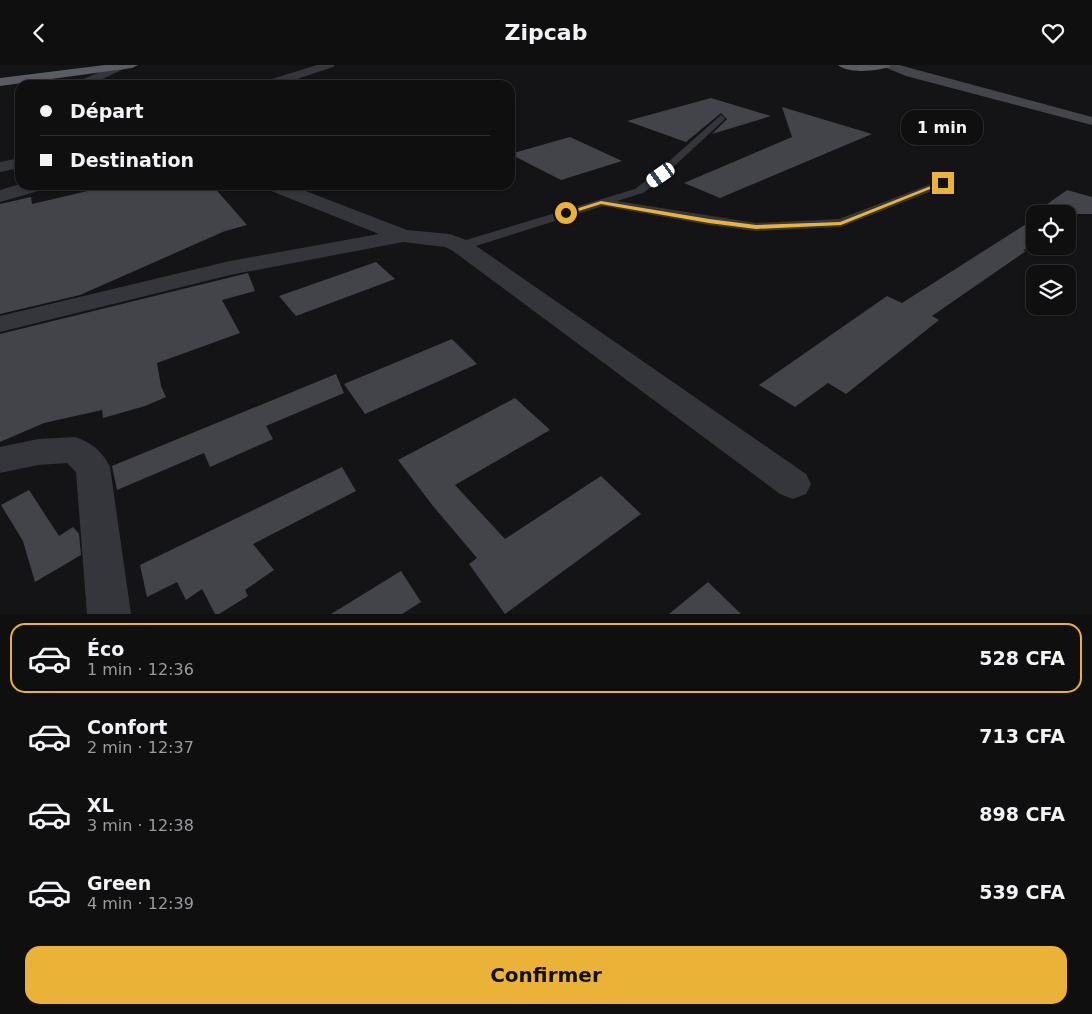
<!DOCTYPE html>
<html lang="fr">
<meta charset="utf-8">
<style>
body{margin:0;font-family:"DejaVu Sans",sans-serif;background:#181819;color:#f1f3f6;height:100vh;display:flex;flex-direction:column;font-size:19px;white-space:nowrap}
*{box-sizing:border-box;margin:0}
p{font-size:16px;color:#9b9c9f}
.icon{flex:none;width:28px;height:28px;fill:none;stroke:currentColor;stroke-width:2;stroke-linecap:round;stroke-linejoin:round}
.map{position:relative;height:549px;overflow:hidden}
.drawer{display:flex;flex-direction:column;background:#0f0f10;flex:1}
.drawer>*{flex:none}
.guide{position:absolute;left:15px;top:15px;width:500px;height:110px;border-radius:15px;box-shadow:0 1px 4px #0004,0 0 0 1px #2f2f30;display:grid;align-content:center;height:110px;padding:0 25px;background:#0f0f10}
.fabs{position:absolute;left:1026px;top:140px;display:grid;gap:10px}
.fabs a{display:grid;place-items:center;width:50px;height:50px;border-radius:10px;background:#0f0f10;box-shadow:0 1px 4px #0004,0 0 0 1px #2f2f30;font-size:25px}
.end{position:absolute;width:22px;height:22px;margin:-11px;border:6px solid #ebb238;background:#111;box-shadow:0 0 0 2px #111}
.from{border-radius:50%}
.bubble{position:absolute;height:35px;border-radius:15px;background:#0f0f10;box-shadow:0 1px 4px #0004,0 0 0 1px #2f2f30;font-size:16px;font-weight:600;line-height:35px;text-align:center}
.car{position:absolute;width:15px;height:30px;margin:-15px -8px;border-radius:6px;box-shadow:0 0 4px 1px #0007;background:linear-gradient(#fff 24%,#345 0 40%,#fff 0 76%,#345 0 86%,#fff 0)}
.guide b{display:flex;align-items:center;gap:18px;height:48px;font-size:19px}
.guide b+b{border-top:1px solid #2f2f30}
.guide i{width:12px;height:12px;background:#f1f3f6}
ul{padding:9px 0 0;list-style:none}
li{display:flex;align-items:center;gap:15px;height:70px;margin:0 10px 8px;padding:0 15px;border:2px solid transparent;border-radius:15px}
li div{flex:1}
li b{display:block;font-size:19px}
li em{font-style:normal;font-weight:600}
li.current{border-color:#ebb238}
li>.icon{width:45px;height:45px;stroke-width:1.5}
.button{display:flex;gap:10px;margin-top:auto;padding:10px 25px}
.button a{flex:1;height:58px;border-radius:15px;background:#ebb238;color:#111;font-size:20px;font-weight:600;line-height:58px;text-align:center}
header{display:flex;justify-content:space-between;align-items:center;height:65px;padding:0 25px;background:#0f0f10;font-size:22px;font-weight:600}
.map>svg:first-child{display:block}
</style>
<header><svg class="icon" aria-label="back" viewBox="0 0 24 24"><path d="M15 5l-7 7 7 7"/></svg>Zipcab<svg class="icon" aria-label="heart" viewBox="0 0 24 24"><path d="M12 20l-8-8c-3-5 5-10 8-4 3-6 11-1 8 4z"/></svg></header>
<div class="map">
<svg width="1092" height="549" viewBox="0 0 1092 549">
<rect width="100%" height="100%" fill="#141416"/>
<!-- building -->
<g fill="#434449">
<path d="M 711,33 L 771,51 L 712,69 L 727,54 L 721,48 L 686,77 L 627,56 Z"/>
<path d="M 782,42 L 872,69 L 720,133 L 684,118 L 792,72 Z"/>
<path d="M 570,72 L 622,96 L 561,115 L 510,89 Z"/>
<path d="M 90,120 L 212,120 L 247,160 L 225,166 L 80,230 L 0,249 L 0,139 L 31,132 L 32,139 L 92,125 Z"/>
<path d="M 1067,125 L 1092,132 L 1092,149 L 1071,149 L 1068,151 L 1068,149 L 1035,149 L 1035,176 L 1023,186 L 1026,186 L 932,251 L 939,255 L 846,329 L 828,318 L 795,342 L 759,320 L 887,231 L 902,238 L 1034,154 L 1029,152 Z"/>
<path d="M 376,197 L 395,214 L 296,251 L 279,231 Z"/>
<path d="M 248,208 L 255,226 L 222,235 L 240,268 L 157,298 L 161,321 L 166,332 L 145,341 L 103,353 L 102,345 L 44,358 L 0,377 L 0,269 Z"/>
<path d="M 452,274 L 477,299 L 365,349 L 344,319 Z"/>
<path d="M 336,309 L 344,328 L 266,361 L 273,374 L 210,402 L 204,388 L 117,425 L 112,401 Z"/>
<path d="M 515,333 L 550,365 L 455,420 L 505,474 L 601,411 L 641,449 L 505,549 L 469,499 L 477,493 L 433,441 L 398,395 Z"/>
<path d="M 342,402 L 356,426 L 253,479 L 274,505 L 245,525 L 248,531 L 219,549 L 215,549 L 202,524 L 186,535 L 177,517 L 147,532 L 140,500 Z"/>
<path d="M 29,425 L 59,471 L 73,462 L 79,469 L 81,490 L 35,517 L 23,476 L 1,440 Z"/>
<path d="M 401,506 L 421,537 L 402,549 L 331,549 Z"/>
<path d="M 708,517 L 741,549 L 669,549 Z"/>
</g>
<g fill="none" stroke-linecap="round" stroke-linejoin="round">
<!-- service -->
<path fill="#35363b" fill-rule="evenodd" d="M 721,50 L 725,53 L 724,55 L 654,120 L 643,128 L 617,136 L 756,158 L 839,154 L 939,116 L 947,116 L 948,118 L 947,120 L 841,162 L 756,166 L 709,160 L 603,141 L 466,184 L 461,185 L 454,181 L 456,178 L 635,124 L 657,107 Z"/>
<!-- minor -->
<g fill="#35363b" fill-rule="evenodd">
<path d="M 117,0 L 130,1 L 90,20 L 74,20 L 76,17 Z"/>
<path d="M 317,0 L 335,0 L 333,2 L 279,20 L 260,20 L 262,17 Z"/>
<path d="M 37,9 L 56,17 L 58,20 C 48,20 38,21 31,13 L 33,10 Z"/>
<path d="M 20,93 L 20,103 L 0,107 L 0,97 Z"/>
<path d="M 20,119 L 20,120 L 47,120 L 45,124 L 0,137 L 0,125 Z"/>
<path d="M 264,120 L 290,120 L 407,165 L 450,169 L 469,176 L 806,409 L 811,419 L 806,429 L 793,434 L 780,429 L 453,186 L 445,182 L 403,177 L 230,210 L 0,267 L 0,251 L 230,196 L 379,169 L 266,124 Z"/>
<path d="M 75,372 C 91,377 103,387 110,402 L 131,549 L 87,549 L 76,407 L 67,398 L 38,400 L 0,408 L 0,382 L 38,374 Z"/>
</g>
<!-- secondary -->
<path fill="#43454b" fill-rule="evenodd" d="M 882,0 L 899,0 L 1092,52 L 1092,60 L 906,11 L 884,2 Z"/>
<!-- trunk -->
<g fill="#5a5c63" fill-rule="evenodd">
<path d="M 105,0 L 138,0 L 132,3 L 0,21 L 0,13 Z"/>
<path d="M 838,0 L 891,0 L 889,2 C 877,6 848,9 838,0 Z"/>
</g>
</g>
<!-- route -->
<path fill="#ebb238" d="M 941,117 L 945,118 L 841,160 L 756,164 L 709,158 L 601,139 L 566,150 L 563,148 L 601,136 L 709,154 L 756,160 L 840,157 Z"/>
</svg>
<div class="fabs">
<a><svg class="icon" aria-label="locate" viewBox="0 0 24 24"><circle cx="12" cy="12" r="6"/><path d="M12 2v4M12 18v4M2 12h4M18 12h4"/></svg></a>
<a><svg class="icon" aria-label="layers" viewBox="0 0 24 24"><path d="M12 4l9 5-9 5-9-5zM3 14l9 5 9-5"/></svg></a>
</div>
<i class="end from" style="left:566px;top:148px"></i>
<i class="end" style="left:943px;top:118px"></i>
<div class="bubble" style="left:901px;top:45px;width:82px">1 min</div>
<i class="car" style="left:661px;top:110px;rotate:235deg"></i>
<div class="guide">
<b><i class="from"></i>Départ</b>
<b><i></i>Destination</b>
</div>
</div>
<section class="drawer">
<ul>
<li class="current"><svg class="icon" aria-label="car" viewBox="0 0 24 24"><path d="M5 17H2v-5l4-1 3-4h7l3 4 3 1v5h-3M9 17h6M6 11h13"/><circle cx="7" cy="17" r="2"/><circle cx="17" cy="17" r="2"/></svg><div><b>Éco</b><p>1 min · 12:36</p></div><em>528 CFA</em></li>
<li><svg class="icon" aria-label="car" viewBox="0 0 24 24"><path d="M5 17H2v-5l4-1 3-4h7l3 4 3 1v5h-3M9 17h6M6 11h13"/><circle cx="7" cy="17" r="2"/><circle cx="17" cy="17" r="2"/></svg><div><b>Confort</b><p>2 min · 12:37</p></div><em>713 CFA</em></li>
<li><svg class="icon" aria-label="car" viewBox="0 0 24 24"><path d="M5 17H2v-5l4-1 3-4h7l3 4 3 1v5h-3M9 17h6M6 11h13"/><circle cx="7" cy="17" r="2"/><circle cx="17" cy="17" r="2"/></svg><div><b>XL</b><p>3 min · 12:38</p></div><em>898 CFA</em></li>
<li><svg class="icon" aria-label="car" viewBox="0 0 24 24"><path d="M5 17H2v-5l4-1 3-4h7l3 4 3 1v5h-3M9 17h6M6 11h13"/><circle cx="7" cy="17" r="2"/><circle cx="17" cy="17" r="2"/></svg><div><b>Green</b><p>4 min · 12:39</p></div><em>539 CFA</em></li>
</ul>
<div class="button"><a>Confirmer</a></div>
</section>
